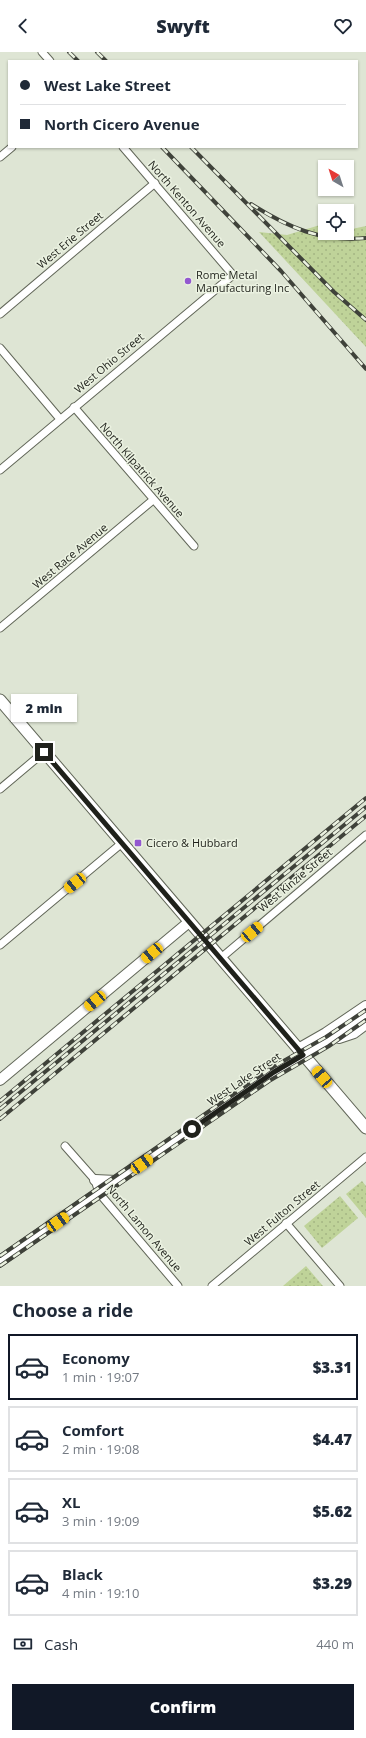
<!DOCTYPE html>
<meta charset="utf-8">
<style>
body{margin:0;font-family:"Open Sans",sans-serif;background:#f2f2f3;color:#1f2937;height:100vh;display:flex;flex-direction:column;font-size:15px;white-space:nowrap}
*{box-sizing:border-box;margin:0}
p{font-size:13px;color:#747a83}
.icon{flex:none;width:22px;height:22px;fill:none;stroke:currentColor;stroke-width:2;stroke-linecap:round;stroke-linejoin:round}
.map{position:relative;height:1234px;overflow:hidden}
.side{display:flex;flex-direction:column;background:#fff;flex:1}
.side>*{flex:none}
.hud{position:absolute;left:8px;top:8px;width:350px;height:88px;border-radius:0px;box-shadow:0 1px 3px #0004;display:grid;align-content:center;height:88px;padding:0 12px;background:#fff}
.needle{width:26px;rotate:321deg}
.fabs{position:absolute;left:318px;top:108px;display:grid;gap:8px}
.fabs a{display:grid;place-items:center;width:36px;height:36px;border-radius:0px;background:#fff;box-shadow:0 1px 3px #0004;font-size:20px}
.end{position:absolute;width:18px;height:18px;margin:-9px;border:5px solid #1f211b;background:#fff;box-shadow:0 0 0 2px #fff}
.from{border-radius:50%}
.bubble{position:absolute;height:28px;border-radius:0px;background:#fff;box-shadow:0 1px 3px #0004;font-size:13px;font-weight:800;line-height:28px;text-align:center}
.car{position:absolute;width:12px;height:24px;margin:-12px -6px;border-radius:5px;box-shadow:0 0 3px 1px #0007;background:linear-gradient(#f5c518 24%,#345 0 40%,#f5c518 0 76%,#345 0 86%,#f5c518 0)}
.hud b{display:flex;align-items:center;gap:14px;height:38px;font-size:15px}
.hud b+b{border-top:1px solid #e0e1e3}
.hud i{width:10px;height:10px;background:#1f2937}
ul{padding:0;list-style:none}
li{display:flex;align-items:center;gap:12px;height:66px;margin:0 8px 6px;padding:0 4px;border:2px solid #e0e1e3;border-radius:0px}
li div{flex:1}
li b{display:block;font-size:15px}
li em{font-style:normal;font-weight:800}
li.selected{border-color:#111827}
li>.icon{width:36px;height:36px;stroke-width:1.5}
h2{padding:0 12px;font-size:18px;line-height:48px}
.pay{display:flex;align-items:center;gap:10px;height:44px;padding:0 12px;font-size:15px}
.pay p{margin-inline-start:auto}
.action{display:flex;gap:8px;margin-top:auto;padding:8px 12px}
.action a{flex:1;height:46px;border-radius:0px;background:#111827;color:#fff;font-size:16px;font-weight:800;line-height:46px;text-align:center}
header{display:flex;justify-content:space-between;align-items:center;height:52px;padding:0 12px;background:#fff;font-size:18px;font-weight:800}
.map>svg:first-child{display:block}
</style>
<header><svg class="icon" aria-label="back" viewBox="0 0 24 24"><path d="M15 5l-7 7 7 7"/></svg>Swyft<svg class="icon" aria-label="heart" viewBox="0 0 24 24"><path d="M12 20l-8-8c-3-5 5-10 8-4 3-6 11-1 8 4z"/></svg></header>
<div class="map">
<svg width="366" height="1234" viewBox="0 0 366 1234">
<defs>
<pattern id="grass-dots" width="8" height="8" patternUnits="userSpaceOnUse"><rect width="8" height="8" fill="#bfd399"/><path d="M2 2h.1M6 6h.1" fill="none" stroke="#a4b583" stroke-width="1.8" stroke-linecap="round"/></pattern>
</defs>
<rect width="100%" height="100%" fill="#dee5d4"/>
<!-- grass -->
<g fill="url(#grass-dots)">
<path d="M 320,173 L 325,174 L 325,181 L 347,181 L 347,178 L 366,174 L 366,295 L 259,180 L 287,183 Z"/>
<path d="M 362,1129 L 366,1134 L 366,1166 L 346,1142 Z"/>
<path d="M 340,1144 L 358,1166 L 322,1196 L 304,1174 Z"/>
<path d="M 306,1214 L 323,1234 L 283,1234 Z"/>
</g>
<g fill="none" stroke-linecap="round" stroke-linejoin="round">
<defs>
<g id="street">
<path d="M 42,0 L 50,9"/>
<path d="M 0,105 L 12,95"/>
<path d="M 0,262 L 155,131"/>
<path d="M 0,296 L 60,367"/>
<path d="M 74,355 L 194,494"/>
<path d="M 0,418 L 233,223 L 123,95"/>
<path d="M 0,576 L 153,448"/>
<path d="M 0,737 L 44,700"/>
<path d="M 0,893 L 122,791"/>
<path d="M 221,906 L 366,783"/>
<path d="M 65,1094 L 95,1128 L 99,1141 L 178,1234"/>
<path d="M 286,1171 L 340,1234"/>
<path d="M 212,1234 L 366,1105"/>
</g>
<g id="secondary">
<path d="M 339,986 L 354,981 L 366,972"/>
<path d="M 298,997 L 326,981 L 366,954"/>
<path d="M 0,1028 L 189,870"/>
<path d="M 95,1128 L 116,1129"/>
<path d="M 0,1209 L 274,1020 L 325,990 L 366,963"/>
</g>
<path id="primary" d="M 0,648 L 366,1076"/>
</defs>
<!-- street casing -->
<use href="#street" stroke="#626759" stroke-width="9"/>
<!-- secondary casing -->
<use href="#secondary" stroke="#626759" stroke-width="12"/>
<!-- primary casing -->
<use href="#primary" stroke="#626759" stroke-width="13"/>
<!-- street -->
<use href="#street" stroke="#fff" stroke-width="7"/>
<!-- secondary -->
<use href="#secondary" stroke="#fff" stroke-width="10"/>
<!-- primary -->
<use href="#primary" stroke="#fff" stroke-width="11"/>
<defs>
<g id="rail">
<path d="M 69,0 L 78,9"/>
<path d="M 97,0 L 106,9"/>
<path d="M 162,95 L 281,219 L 366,317"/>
<path d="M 191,95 L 334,240 L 366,268"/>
<path d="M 251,152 C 289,176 321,190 366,186"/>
<path d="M 0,1049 L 366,746"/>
<path d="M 0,1057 L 366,755"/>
<path d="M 0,1067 L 366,764"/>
<path d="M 0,1204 L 273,1015 L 326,985 L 366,958"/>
<path d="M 0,1214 L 269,1029 L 329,994 L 366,968"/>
</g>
</defs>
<!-- rail casing -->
<use href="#rail" stroke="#3f423a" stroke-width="4"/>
<!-- rail -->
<use href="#rail" stroke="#ebf2e1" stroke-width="2.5" stroke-dasharray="8" stroke-linecap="butt"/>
</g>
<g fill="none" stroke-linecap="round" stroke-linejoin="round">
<!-- route -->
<path stroke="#1f211b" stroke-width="5" d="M 44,700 L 303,1003 L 274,1020 L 192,1077"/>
</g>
<!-- markers -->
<g fill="#9358d0" stroke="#ebf2e1" stroke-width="1.5">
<circle cx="188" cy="229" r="4"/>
<rect x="134" y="787" width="8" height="8" rx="2"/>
</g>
<g text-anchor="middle" stroke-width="3" stroke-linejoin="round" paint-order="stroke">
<!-- street labels -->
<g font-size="11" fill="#1f211b" stroke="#ebf2e1">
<text transform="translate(187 152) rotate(49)" y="4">North Kenton Avenue</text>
<text transform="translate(70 188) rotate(-40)" y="4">West Erie Street</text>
<text transform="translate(109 311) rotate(-40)" y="4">West Ohio Street</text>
<text transform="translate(142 418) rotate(49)" y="4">North Kilpatrick Avenue</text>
<text transform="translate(70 504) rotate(-40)" y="4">West Race Avenue</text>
<text transform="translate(295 828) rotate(-40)" y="4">West Kinzie Street</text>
<text transform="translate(244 1027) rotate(-34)" y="4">West Lake Street</text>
<text transform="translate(282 1161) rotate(-40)" y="4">West Fulton Street</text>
<text transform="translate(144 1176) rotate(50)" y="4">North Lamon Avenue</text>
</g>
<!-- poi labels -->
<g font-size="11" fill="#1f211b" stroke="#ebf2e1" text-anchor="start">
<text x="196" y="227">Rome Metal<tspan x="196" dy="13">Manufacturing Inc</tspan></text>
<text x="146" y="795">Cicero &amp; Hubbard</text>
</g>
</g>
</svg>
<div class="fabs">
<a><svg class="needle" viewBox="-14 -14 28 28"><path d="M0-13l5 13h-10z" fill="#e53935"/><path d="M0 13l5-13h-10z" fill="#747a83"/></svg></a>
<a><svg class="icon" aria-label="locate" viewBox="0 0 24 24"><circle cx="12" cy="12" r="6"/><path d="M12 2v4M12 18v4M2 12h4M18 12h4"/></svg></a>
</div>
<i class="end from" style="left:192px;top:1077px"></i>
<i class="end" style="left:44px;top:700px"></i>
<div class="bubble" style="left:11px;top:642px;width:66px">2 min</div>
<i class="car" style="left:75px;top:831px;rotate:231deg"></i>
<i class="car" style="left:252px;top:880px;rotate:50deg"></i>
<i class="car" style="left:152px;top:901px;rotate:230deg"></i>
<i class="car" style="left:95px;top:949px;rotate:230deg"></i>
<i class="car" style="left:322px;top:1025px;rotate:320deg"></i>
<i class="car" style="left:142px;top:1112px;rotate:55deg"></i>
<i class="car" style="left:58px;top:1170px;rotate:55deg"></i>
<div class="hud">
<b><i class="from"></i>West Lake Street</b>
<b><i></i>North Cicero Avenue</b>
</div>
</div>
<section class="side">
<h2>Choose a ride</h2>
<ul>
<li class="selected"><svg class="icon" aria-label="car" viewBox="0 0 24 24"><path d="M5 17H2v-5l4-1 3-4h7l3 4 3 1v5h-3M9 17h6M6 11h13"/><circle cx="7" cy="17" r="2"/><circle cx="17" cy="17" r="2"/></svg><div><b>Economy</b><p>1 min · 19:07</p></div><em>$3.31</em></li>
<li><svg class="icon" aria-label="car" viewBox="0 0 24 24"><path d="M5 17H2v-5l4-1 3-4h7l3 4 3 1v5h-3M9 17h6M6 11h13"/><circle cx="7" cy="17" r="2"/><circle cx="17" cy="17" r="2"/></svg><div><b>Comfort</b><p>2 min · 19:08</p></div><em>$4.47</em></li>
<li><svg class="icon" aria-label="car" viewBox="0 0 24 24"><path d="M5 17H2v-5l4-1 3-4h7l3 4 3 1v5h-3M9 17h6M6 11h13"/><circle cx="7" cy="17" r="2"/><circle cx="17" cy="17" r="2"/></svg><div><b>XL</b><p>3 min · 19:09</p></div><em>$5.62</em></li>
<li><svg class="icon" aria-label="car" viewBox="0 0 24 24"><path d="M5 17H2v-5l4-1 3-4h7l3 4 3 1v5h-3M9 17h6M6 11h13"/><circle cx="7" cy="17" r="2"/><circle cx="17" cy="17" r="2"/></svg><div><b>Black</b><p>4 min · 19:10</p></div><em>$3.29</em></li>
</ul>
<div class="pay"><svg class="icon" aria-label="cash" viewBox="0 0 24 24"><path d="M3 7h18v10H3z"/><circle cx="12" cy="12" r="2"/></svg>Cash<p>440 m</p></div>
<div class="action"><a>Confirm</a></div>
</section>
